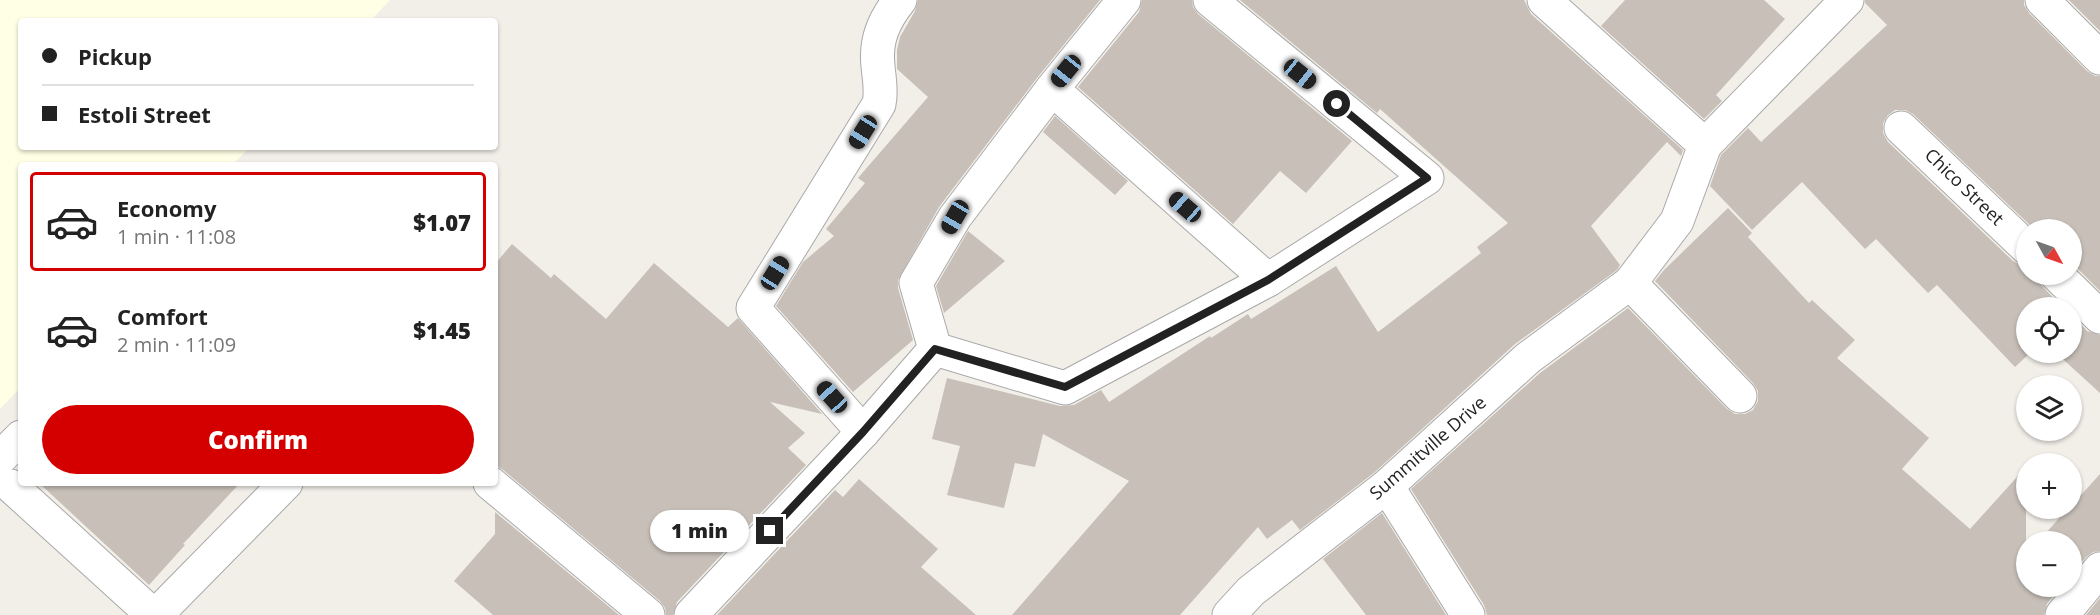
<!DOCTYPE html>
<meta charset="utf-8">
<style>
body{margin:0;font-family:"Open Sans",sans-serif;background:#f6f6f6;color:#222;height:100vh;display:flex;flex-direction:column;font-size:22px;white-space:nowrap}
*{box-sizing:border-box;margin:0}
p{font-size:20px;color:#767676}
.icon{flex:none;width:33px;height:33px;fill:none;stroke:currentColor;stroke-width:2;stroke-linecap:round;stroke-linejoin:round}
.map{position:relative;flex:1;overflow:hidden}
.sheet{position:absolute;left:18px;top:162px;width:480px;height:324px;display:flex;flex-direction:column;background:#fff;border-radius:6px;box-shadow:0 2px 4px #0004}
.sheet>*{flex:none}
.top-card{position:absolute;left:18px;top:18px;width:480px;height:132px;border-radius:6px;box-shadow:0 2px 4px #0004;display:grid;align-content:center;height:132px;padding:0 24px;background:#fff}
.needle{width:39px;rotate:130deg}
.buttons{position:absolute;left:2016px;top:219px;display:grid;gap:12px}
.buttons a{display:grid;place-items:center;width:66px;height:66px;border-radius:50%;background:#fff;box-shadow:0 2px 4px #0004;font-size:30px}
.end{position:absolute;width:27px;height:27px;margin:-14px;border:8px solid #222;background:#fff;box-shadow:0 0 0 3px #fff}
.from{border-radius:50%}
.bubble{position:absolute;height:42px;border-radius:21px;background:#fff;box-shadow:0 2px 4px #0004;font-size:20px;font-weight:800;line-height:42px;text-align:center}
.car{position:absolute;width:18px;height:36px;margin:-18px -9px;border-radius:8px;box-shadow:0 0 4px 2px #0007;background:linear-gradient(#222 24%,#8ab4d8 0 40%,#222 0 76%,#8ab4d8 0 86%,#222 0)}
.top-card b{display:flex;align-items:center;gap:21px;height:57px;font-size:22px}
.top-card b+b{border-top:2px solid #e0e0e0}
.top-card i{width:15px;height:15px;background:#222}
ul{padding:10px 0 0;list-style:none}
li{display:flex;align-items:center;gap:18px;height:99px;margin:0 12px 9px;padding:0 12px;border:3px solid transparent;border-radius:6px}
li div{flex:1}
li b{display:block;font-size:22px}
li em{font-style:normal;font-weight:800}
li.current{border-color:#d40000}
li>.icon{width:54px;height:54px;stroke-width:1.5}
.action{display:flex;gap:12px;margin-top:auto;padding:12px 24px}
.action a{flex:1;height:69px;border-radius:36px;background:#d40000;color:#fff;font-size:24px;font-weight:800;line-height:69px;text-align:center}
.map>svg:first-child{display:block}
</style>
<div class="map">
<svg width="2100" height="615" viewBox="0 0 2100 615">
<rect width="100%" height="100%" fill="#f2efe9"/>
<!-- education -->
<path fill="#ffffe5" d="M 0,0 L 390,0 L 370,21 L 21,21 L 21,147 L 250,147 L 232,165 L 21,165 L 21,387 L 0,409 Z"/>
<!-- building -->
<g fill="#c7bfb8">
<path d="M 918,0 L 1100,0 L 1037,78 L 939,207 L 898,280 L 898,288 L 913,340 L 853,392 L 776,306 L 803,262 L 834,236 L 826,229 L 865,183 L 858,178 L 928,97 L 897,69 L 897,50 L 900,37 L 915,11 Z"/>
<path d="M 1142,0 L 1192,0 L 1193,7 L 1198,14 L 1352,141 L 1306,193 L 1280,171 L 1233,224 L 1078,87 L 1139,12 Z"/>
<path d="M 1240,0 L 1524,0 L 1531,14 L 1683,150 L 1681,156 L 1667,142 L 1591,226 L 1620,265 L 1617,270 L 1515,344 L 1375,472 L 1300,530 L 1292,520 L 1267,539 L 1258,527 L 1180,615 L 1012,615 L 1129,481 L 1043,434 L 1035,467 L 1015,463 L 1004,508 L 947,495 L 960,446 L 932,439 L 947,378 L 1060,406 L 1074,405 L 1101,390 L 1109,402 L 1210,336 L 1211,338 L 1248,314 L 1251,319 L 1336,266 L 1378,332 L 1481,253 L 1477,247 L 1508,223 L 1380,109 L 1377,113 Z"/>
<path d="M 1625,0 L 1764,0 L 1785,19 L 1716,95 L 1722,101 L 1704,119 L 1601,26 Z"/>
<path d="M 1865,0 L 2024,0 L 2024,5 L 2029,13 L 2087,71 L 2095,76 L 2100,76 L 2100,291 L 2072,263 L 2072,230 L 2035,230 L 1913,114 L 1905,110 L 1895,110 L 1888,115 L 1883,123 L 1883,133 L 1888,142 L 2013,261 L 2021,265 L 2026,265 L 2026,274 L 2038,274 L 2038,280 L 2043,287 L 2063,308 L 2026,308 L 2026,352 L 2031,352 L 2015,367 L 1937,285 L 1928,293 L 1876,239 L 1865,249 L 1802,182 L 1752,230 L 1710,186 L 1721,155 L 1748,128 L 1761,142 L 1887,25 L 1865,3 Z"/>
<path d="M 2069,0 L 2100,0 L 2100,31 Z"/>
<path d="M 1055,116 L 1128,181 L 1115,195 L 1043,132 Z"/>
<path d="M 1728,208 L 1752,233 L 1748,237 L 1809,303 L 1812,300 L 1855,340 L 1837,358 L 1929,438 L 1902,469 L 1970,529 L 2026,467 L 2026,586 L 2061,586 L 2047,604 L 2044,615 L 1487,615 L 1484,605 L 1411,489 L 1540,373 L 1628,308 L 1727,409 L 1735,414 L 1745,414 L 1753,410 L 1758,401 L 1758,391 L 1753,383 L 1655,281 L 1664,270 Z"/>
<path d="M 968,231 L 1005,261 L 944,313 L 936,286 Z"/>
<path d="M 512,244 L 551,278 L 554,274 L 606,319 L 654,263 L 728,327 L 738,318 L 822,414 L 770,402 L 805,433 L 788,448 L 806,465 L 677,602 L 673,615 L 666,615 L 665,608 L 660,601 L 502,469 L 495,465 L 495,264 Z"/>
<path d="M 2072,315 L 2087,331 L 2100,335 L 2100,393 L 2055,352 L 2072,352 Z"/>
<path d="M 2100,474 L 2100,551 L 2093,552 L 2086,557 L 2072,574 L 2072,542 L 2038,542 L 2068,508 L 2072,508 L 2072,505 Z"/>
<path d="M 859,479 L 938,549 L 921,567 L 976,615 L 717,615 L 835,490 L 843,497 Z"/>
<path d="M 39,483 L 240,483 L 183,544 L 185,545 L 149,585 Z"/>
<path d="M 495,512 L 619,615 L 493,615 L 454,581 L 495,534 Z"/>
<path d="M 1382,513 L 1446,615 L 1366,615 L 1323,559 Z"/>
<path d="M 2100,598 L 2100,615 L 2086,615 Z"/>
</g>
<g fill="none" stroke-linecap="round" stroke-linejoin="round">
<defs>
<g id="minor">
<path d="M 2042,0 L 2100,58"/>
<path d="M 1052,89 L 1268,280"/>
<path d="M 1901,128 L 2026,247"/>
<path d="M 1705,145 L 1847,0"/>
<path d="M 2056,274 L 2100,317"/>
<path d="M 1630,283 L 1740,396"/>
<path d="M 935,349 L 1065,388 L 1268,280 L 1427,178 L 1210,0"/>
<path d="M 935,349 L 916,283 L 955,217 L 1052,89 L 1124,0"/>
<path d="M 863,432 L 753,308 L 879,104 C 882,90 879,79 878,66 C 875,40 884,20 900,0"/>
<path d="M 0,458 L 21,437"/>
<path d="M 490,483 L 648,615"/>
<path d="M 11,486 L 153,615"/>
<path d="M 1387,486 L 1468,615"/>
<path d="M 156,615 L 286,483"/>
<path d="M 691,615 L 863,432 L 935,349"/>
<path d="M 1229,615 L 1251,591 L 1387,486 L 1528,358 L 1630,283 L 1677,221 L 1705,145 L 1544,0"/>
<path d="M 2062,615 L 2100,569"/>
</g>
</defs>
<!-- minor casing -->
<use href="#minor" stroke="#a9a9a9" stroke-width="35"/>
<!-- minor -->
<use href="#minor" stroke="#fff" stroke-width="33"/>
</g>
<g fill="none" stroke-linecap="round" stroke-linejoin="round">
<!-- route -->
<path stroke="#222" stroke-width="8" d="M 770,531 L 863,432 L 935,349 L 1065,387 L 1268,280 L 1427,178 L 1337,104"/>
</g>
<g text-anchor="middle" stroke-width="5" stroke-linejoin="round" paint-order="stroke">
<!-- street labels -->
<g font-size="18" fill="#222" stroke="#fff">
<text transform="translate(1964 187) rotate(44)" y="6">Chico Street</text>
<text transform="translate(1428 448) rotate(-41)" y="6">Summitville Drive</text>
</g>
</g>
</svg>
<div class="buttons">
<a><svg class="needle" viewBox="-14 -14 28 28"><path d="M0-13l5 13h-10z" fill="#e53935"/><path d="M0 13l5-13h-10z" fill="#767676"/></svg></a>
<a><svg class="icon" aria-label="locate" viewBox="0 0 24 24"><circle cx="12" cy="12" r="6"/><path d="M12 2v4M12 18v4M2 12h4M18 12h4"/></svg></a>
<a><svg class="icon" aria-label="layers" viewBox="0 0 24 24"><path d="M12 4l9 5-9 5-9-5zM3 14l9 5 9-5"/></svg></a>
<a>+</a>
<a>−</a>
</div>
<i class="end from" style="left:1337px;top:104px"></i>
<i class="end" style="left:770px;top:531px"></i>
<div class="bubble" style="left:650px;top:510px;width:99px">1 min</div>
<i class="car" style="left:1066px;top:71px;rotate:219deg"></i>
<i class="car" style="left:1300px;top:74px;rotate:129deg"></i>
<i class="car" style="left:863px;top:132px;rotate:212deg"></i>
<i class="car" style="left:1185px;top:207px;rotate:311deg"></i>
<i class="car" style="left:955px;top:217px;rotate:210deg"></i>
<i class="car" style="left:775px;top:273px;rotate:32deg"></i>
<i class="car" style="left:832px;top:397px;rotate:318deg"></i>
<div class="top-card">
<b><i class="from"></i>Pickup</b>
<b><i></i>Estoli Street</b>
</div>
<section class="sheet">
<ul>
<li class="current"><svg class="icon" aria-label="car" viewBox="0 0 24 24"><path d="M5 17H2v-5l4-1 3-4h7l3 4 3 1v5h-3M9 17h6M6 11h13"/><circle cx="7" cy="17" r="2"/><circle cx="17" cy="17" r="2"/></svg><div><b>Economy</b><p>1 min · 11:08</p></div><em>$1.07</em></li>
<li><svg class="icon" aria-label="car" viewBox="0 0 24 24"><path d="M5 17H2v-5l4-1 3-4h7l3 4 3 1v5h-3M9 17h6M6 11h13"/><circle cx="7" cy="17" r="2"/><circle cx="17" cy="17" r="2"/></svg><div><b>Comfort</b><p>2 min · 11:09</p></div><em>$1.45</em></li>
</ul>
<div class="action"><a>Confirm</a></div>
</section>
</div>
